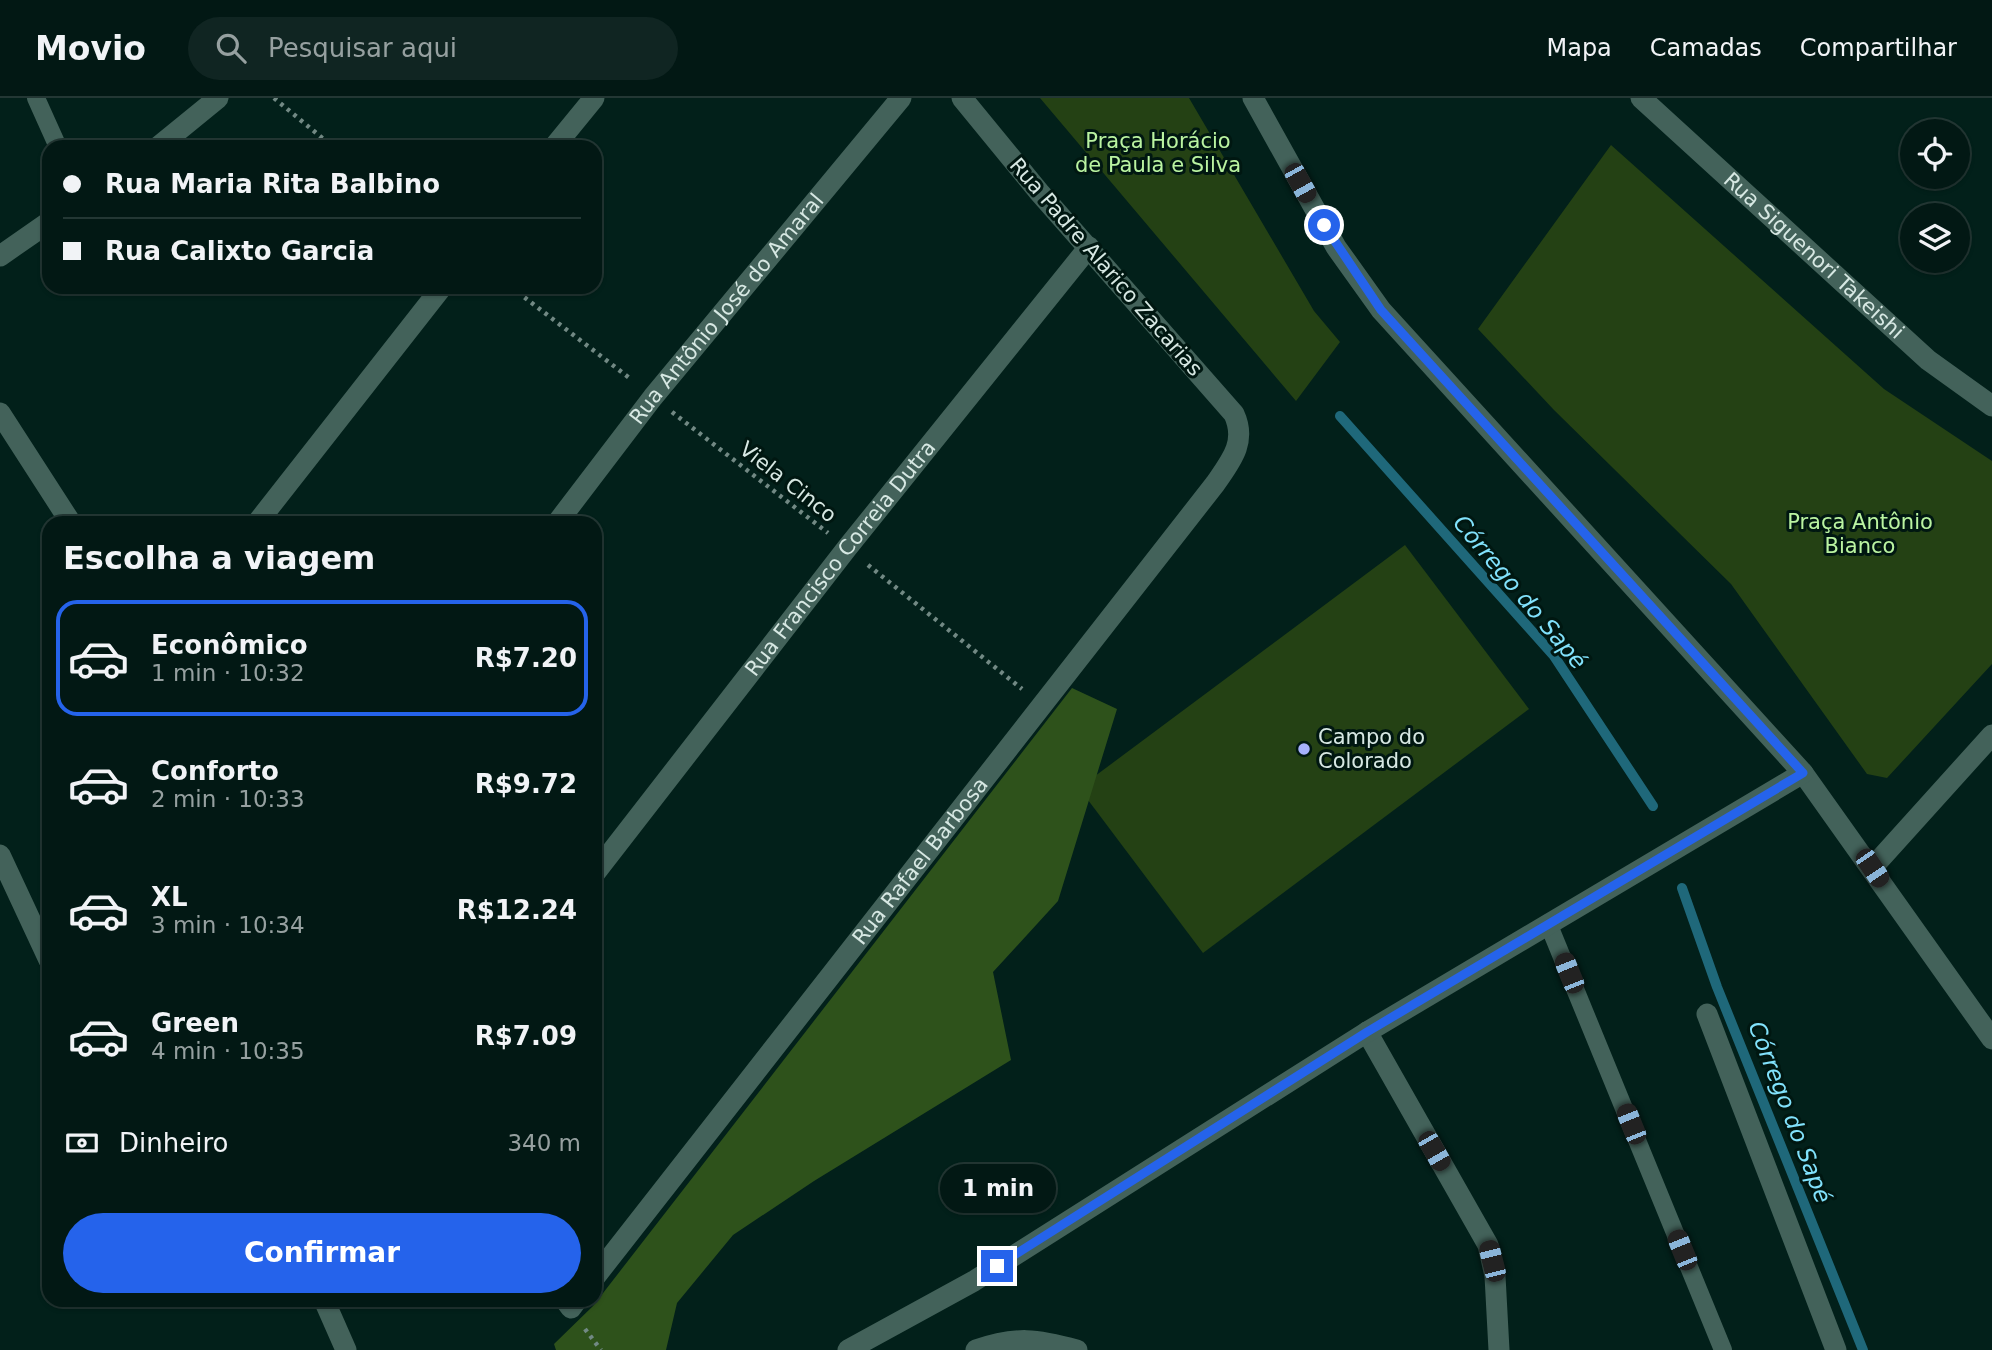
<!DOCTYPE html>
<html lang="pt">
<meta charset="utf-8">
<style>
body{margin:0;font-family:"DejaVu Sans",sans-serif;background:#102522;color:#f1f3f6;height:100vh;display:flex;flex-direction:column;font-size:26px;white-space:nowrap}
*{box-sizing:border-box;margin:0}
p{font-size:23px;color:#96a0a0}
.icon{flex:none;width:38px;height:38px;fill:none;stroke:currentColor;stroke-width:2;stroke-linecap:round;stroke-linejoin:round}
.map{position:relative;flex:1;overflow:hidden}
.panel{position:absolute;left:42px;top:418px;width:560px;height:791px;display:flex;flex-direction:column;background:#021814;border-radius:21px;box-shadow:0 2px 5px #0004,0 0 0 2px #233734}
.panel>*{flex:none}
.guide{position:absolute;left:42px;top:42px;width:560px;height:154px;border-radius:21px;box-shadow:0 2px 5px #0004,0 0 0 2px #233734;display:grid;align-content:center;height:154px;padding:0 21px;background:#021814}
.fabs{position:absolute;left:1900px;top:21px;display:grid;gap:14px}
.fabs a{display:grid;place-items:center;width:70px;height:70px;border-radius:50%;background:#021814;box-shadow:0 2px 5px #0004,0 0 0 2px #233734;font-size:35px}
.end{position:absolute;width:32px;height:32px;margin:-16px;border:9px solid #2563eb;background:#fff;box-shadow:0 0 0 4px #fff}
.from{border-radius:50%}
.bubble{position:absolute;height:49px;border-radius:24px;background:#021814;box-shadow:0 2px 5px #0004,0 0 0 2px #233734;font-size:23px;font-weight:800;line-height:49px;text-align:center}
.car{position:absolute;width:21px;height:42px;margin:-21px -10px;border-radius:9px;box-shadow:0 0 5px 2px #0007;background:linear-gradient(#222 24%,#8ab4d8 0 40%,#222 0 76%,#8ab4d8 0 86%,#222 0)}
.guide b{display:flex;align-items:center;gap:24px;height:66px;font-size:26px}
.guide b+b{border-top:2px solid #233734}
.guide i{width:18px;height:18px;background:#f1f3f6}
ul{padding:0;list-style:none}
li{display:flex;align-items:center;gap:21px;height:116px;margin:0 14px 10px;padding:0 7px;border:4px solid transparent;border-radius:21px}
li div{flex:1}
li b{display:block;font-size:26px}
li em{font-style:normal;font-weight:800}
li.selected{border-color:#2563eb}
li>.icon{width:63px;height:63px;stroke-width:1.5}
h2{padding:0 21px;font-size:32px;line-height:84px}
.pay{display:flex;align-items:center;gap:18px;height:77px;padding:0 21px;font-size:26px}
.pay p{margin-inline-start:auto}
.action{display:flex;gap:14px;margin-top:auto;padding:14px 21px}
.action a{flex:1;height:80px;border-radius:42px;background:#2563eb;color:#fff;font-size:28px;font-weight:800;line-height:80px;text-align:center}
header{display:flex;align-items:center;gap:42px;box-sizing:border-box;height:98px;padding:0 35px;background:#021814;border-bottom:2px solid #233734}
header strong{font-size:33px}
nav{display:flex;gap:38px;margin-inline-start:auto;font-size:24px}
.search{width:490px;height:63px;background:#102522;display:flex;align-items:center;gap:18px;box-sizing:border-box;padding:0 24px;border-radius:38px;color:#96a0a0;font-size:26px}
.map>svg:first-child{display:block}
</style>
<header>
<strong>Movio</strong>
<div class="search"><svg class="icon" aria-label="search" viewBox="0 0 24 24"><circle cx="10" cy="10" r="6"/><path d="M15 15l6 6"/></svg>Pesquisar aqui</div>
<nav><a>Mapa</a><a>Camadas</a><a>Compartilhar</a></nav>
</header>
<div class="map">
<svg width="1992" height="1252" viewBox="0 0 1992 1252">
<rect width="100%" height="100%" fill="#02201a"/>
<!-- green -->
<g fill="#244114">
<path d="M 1040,0 L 1189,0 L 1314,213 L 1340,244 L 1296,303 Z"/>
<path d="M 1611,47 L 1884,291 L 1992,363 L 1992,566 L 1887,680 L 1867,676 L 1731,486 L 1554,312 L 1478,231 Z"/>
<path d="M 1405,447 L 1529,611 L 1203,855 L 1079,690 Z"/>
</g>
<!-- forest -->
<path fill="#2e521b" d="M 1072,590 L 1117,611 L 1058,803 L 993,874 L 1011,962 L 814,1083 L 733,1137 L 677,1205 L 666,1252 L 556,1252 L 554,1246 L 593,1208 Z"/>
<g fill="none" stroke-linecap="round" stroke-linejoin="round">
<!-- stream -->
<g stroke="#1f687a" stroke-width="10">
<path d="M 1340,318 L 1554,558 L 1653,708"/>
<path d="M 1682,790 L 1717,889 L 1863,1252"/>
</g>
<!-- path -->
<g stroke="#728984" stroke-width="4.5" stroke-dasharray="3.5 5" stroke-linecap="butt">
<path d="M 274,0 L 333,49"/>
<path d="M 511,189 L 632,282"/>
<path d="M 672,314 L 828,435"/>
<path d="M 868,467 L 1022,591"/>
<path d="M 585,1231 L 601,1252"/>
</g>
<!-- lane -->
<g stroke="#43625a" stroke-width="18">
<path d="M 36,0 L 58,49"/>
<path d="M 1548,825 L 1723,1252"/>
</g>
<!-- street -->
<g stroke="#43625a" stroke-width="21">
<path d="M 1253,0 L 1336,149 L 1381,212 L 1803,675 L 1992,941"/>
<path id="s1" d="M 1641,0 L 1928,262 L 1992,308"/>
<path d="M 554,49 L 594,0"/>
<path d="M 0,315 L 71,425"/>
<path d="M 257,425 L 442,189"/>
<path id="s2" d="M 557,425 L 653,299 L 901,0"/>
<path d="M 0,757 L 49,862"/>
<path d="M 1872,770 L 1992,637"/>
<path id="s3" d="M 595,775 L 847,450 L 1089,149"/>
<path d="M 1707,916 L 1836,1252"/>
<path d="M 1367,934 L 1488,1147 L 1495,1178 L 1499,1252"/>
<path id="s4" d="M 595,1179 L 1215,386 C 1231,363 1247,344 1234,316 L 1039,94 L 962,0"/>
<path d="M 324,1202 L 346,1252"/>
<path d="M 565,1202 L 571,1210 L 577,1202"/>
<path d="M 848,1252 L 974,1183 L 1367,934 L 1803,675"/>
<path d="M 976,1252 C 1016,1238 1037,1241 1077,1252"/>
</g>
<!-- secondary -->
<g stroke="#43625a" stroke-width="21">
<path d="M 158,49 L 218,0"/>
<path d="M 0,158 L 49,124"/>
</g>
</g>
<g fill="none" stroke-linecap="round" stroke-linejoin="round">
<!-- route -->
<path stroke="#2563eb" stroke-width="9" d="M 997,1168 L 1367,934 L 1803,675 L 1381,212 L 1324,127"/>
</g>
<!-- markers -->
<circle fill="#a6b1fc" stroke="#001711" stroke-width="2.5" cx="1304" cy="651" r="7"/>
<g text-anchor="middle" stroke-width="6" stroke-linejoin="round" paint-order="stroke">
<!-- park labels -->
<g font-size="21" fill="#baf4a1" stroke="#001711">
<text x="1158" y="50">Praça Horácio<tspan x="1158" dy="24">de Paula e Silva</tspan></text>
<text x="1860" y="431">Praça Antônio<tspan x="1860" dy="24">Bianco</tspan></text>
</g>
<!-- street labels -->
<g font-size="21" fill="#d7e8e3" stroke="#001711">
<text dy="7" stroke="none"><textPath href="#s1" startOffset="234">Rua Siguenori Takeishi</textPath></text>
<text transform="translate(1106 169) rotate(49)" y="7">Rua Padre Alarico Zacarias</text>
<text dy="7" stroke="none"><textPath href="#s2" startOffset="273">Rua Antônio José do Amaral</textPath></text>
<text transform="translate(788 384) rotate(38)" y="7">Viela Cinco</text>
<text dy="7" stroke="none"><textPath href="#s3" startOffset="399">Rua Francisco Correia Dutra</textPath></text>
<text dy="7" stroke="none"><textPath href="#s4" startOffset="528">Rua Rafael Barbosa</textPath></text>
</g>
<!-- poi labels -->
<g font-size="21" fill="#d7e8e3" stroke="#001711" text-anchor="start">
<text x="1318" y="646">Campo do<tspan x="1318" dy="24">Colorado</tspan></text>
</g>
<!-- water labels -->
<g font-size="23" font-style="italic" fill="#81e2fc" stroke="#001711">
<text transform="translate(1520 494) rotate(50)" y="8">Córrego do Sapé</text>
<text transform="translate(1790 1014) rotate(69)" y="8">Córrego do Sapé</text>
</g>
</g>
</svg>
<div class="fabs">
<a><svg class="icon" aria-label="locate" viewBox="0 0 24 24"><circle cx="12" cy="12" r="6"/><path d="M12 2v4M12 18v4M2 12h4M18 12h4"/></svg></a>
<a><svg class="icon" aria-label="layers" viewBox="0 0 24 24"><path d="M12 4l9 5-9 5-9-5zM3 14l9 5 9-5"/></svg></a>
</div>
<i class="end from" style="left:1324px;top:127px"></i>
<i class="end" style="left:997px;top:1168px"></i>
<div class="bubble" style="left:940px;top:1066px;width:116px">1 min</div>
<i class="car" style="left:1300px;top:85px;rotate:151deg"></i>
<i class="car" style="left:1872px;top:770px;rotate:146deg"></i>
<i class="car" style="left:1569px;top:875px;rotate:338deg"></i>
<i class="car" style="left:1631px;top:1026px;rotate:338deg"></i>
<i class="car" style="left:1434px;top:1053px;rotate:150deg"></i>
<i class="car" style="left:1682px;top:1152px;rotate:338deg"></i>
<i class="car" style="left:1492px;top:1163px;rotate:346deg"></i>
<div class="guide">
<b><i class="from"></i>Rua Maria Rita Balbino</b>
<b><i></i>Rua Calixto Garcia</b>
</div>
<section class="panel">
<h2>Escolha a viagem</h2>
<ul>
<li class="selected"><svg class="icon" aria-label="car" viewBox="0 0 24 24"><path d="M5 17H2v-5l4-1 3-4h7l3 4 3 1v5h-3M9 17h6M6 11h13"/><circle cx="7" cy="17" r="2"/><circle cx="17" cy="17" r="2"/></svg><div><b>Econômico</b><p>1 min · 10:32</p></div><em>R$7.20</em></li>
<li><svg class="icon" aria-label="car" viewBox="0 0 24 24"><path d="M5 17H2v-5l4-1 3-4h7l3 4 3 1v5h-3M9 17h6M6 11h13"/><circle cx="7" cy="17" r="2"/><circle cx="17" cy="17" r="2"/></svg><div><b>Conforto</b><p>2 min · 10:33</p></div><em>R$9.72</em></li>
<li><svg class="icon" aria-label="car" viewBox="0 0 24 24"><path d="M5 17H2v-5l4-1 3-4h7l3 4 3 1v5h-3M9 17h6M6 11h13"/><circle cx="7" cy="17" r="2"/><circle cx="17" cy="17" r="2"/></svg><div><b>XL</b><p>3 min · 10:34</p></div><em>R$12.24</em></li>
<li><svg class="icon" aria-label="car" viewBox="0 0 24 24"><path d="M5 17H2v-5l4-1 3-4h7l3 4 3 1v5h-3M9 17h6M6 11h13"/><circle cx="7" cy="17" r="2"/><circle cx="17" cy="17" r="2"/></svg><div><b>Green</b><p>4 min · 10:35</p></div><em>R$7.09</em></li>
</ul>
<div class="pay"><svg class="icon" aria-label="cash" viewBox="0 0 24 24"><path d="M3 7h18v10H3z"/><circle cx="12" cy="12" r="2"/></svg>Dinheiro<p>340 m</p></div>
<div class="action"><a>Confirmar</a></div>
</section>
</div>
